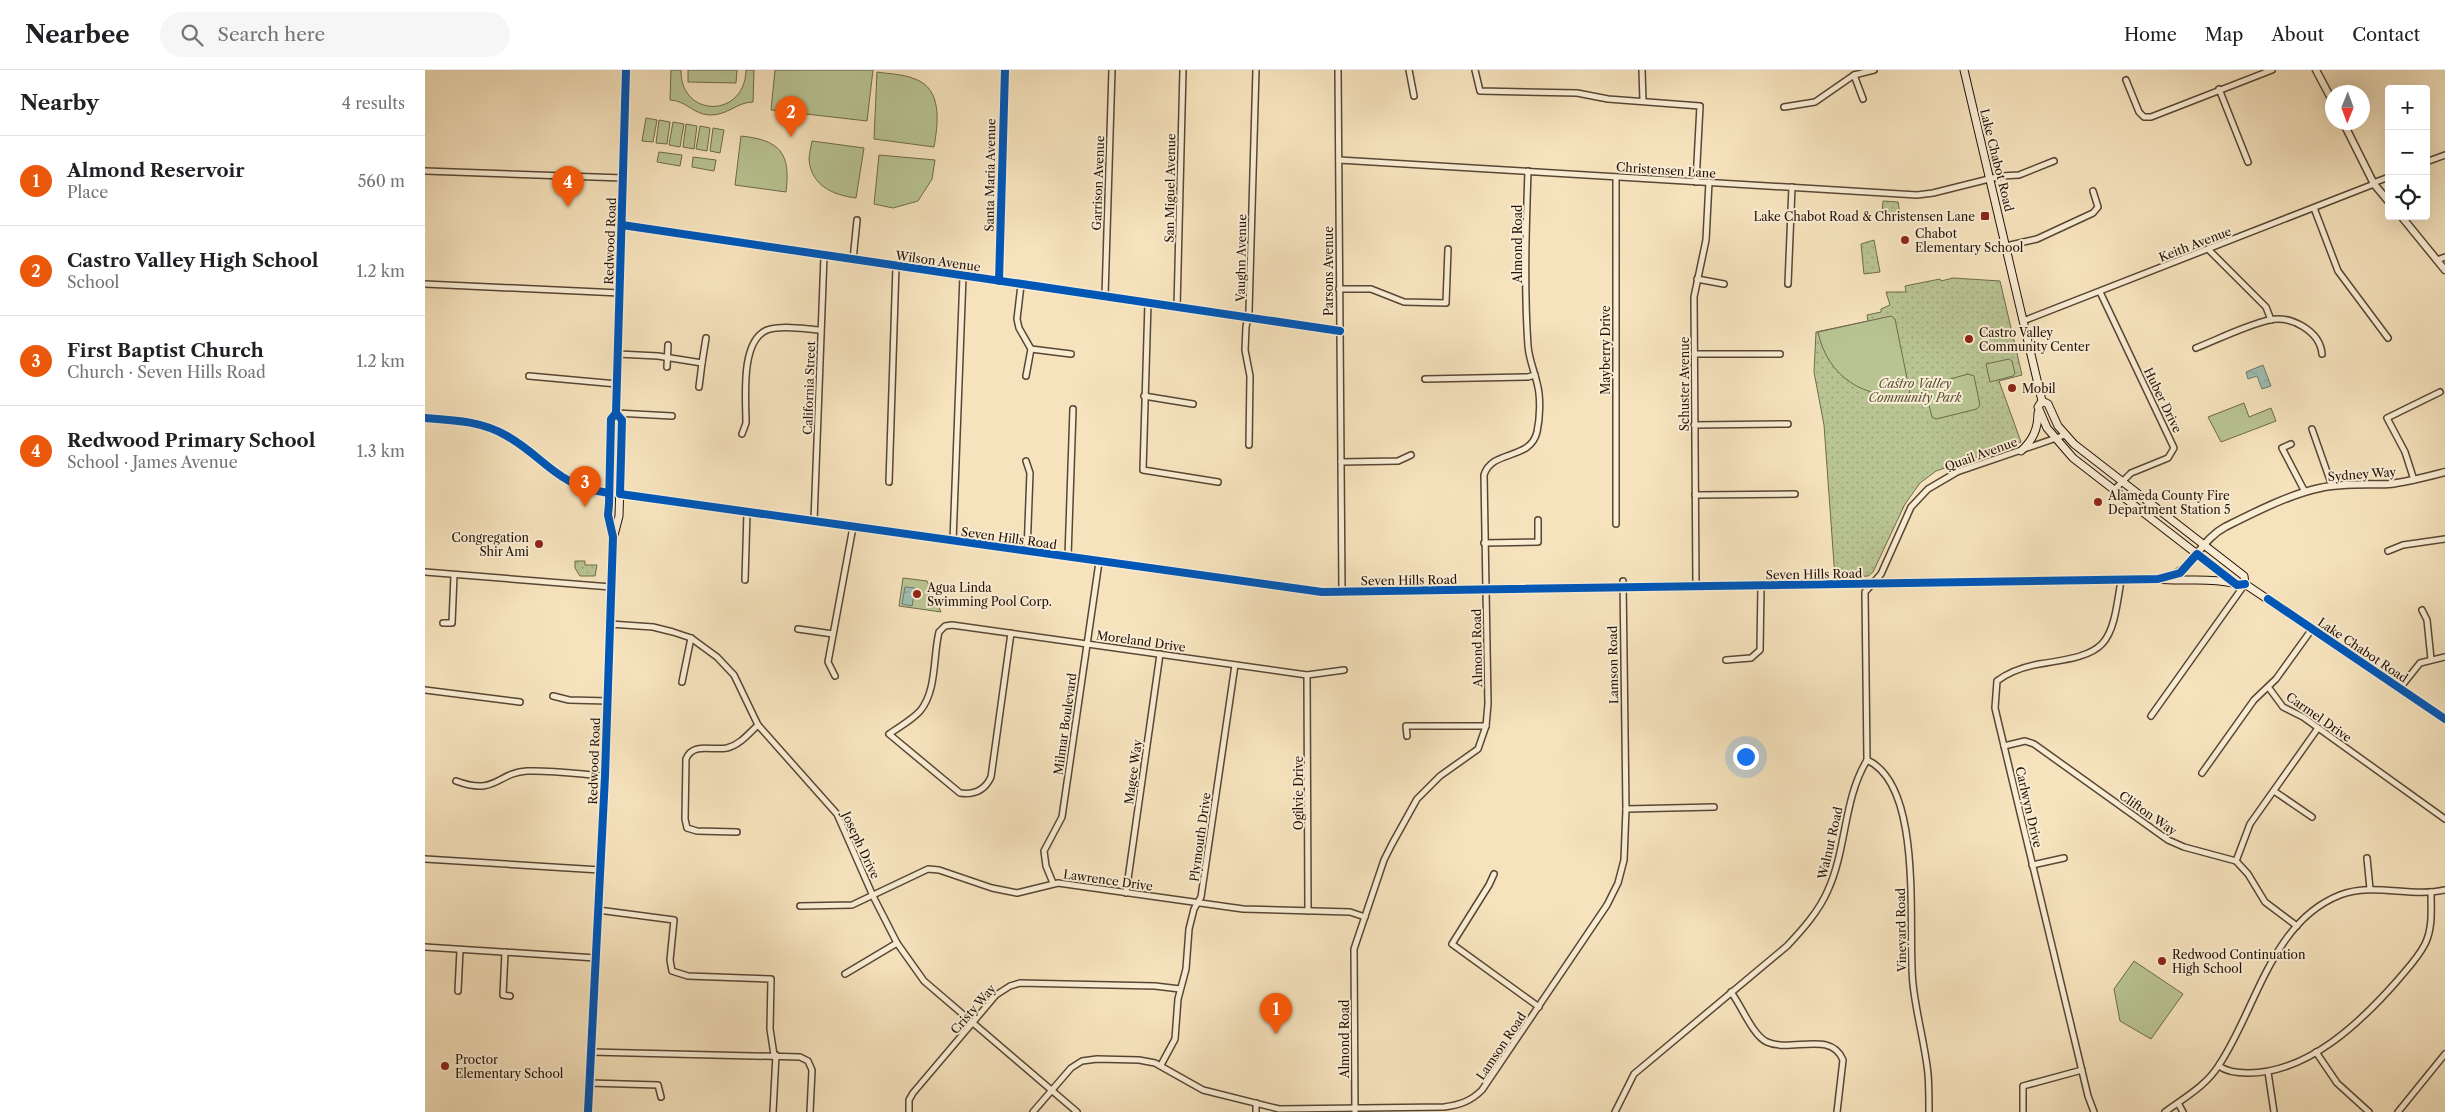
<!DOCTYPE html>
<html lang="en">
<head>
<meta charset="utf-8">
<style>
	:root { --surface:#fff; --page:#f6f6f6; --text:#202124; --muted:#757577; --line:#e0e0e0; --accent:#ea580c }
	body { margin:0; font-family:"Libre Caslon Text",serif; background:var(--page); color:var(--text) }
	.controls { position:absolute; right:15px; top:15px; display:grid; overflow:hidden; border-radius:5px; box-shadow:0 5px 20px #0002 }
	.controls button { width:45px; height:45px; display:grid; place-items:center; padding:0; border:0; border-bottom:1px solid var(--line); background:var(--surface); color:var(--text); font:25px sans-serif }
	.compass { position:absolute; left:1900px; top:15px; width:45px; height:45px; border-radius:50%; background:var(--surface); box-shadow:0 5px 20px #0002; rotate:181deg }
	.you { position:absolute; left:1320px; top:686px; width:18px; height:18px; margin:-12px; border:4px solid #fff; border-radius:50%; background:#1a73e8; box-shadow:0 0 0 8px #1a73e833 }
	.badge { display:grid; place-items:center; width:32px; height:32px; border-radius:50%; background:var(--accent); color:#fff; font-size:16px; font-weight:700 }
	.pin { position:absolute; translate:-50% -41px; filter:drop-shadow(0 1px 2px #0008) }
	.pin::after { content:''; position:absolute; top:26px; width:18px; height:15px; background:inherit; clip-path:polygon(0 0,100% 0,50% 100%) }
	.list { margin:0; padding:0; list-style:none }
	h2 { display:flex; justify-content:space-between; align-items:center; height:65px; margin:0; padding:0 20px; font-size:21px }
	h2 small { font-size:16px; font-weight:400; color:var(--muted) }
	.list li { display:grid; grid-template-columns:32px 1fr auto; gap:15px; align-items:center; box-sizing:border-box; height:90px; padding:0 20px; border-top:1px solid var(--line) }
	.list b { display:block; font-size:19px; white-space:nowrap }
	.list p { margin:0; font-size:16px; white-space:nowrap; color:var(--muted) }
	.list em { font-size:16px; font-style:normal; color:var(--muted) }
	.icon { flex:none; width:28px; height:28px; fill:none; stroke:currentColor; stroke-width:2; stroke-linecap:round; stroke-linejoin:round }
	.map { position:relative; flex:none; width:2020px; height:1042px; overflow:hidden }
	header { display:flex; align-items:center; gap:30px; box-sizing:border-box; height:70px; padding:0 25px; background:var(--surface); border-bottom:1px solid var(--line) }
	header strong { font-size:24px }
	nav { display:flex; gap:28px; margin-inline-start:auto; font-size:18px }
	.search { width:350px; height:45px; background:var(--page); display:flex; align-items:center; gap:12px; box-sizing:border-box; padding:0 18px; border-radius:28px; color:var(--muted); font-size:19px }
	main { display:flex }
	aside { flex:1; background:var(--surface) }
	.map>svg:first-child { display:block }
	.park { fill:url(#park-dots); stroke:#6e6a4d }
	.pitch { fill:#b9c493; stroke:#6e6a4d }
	.water { fill:url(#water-ripples); stroke:#6d796e }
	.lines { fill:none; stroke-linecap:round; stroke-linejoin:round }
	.minor-casing { stroke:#584634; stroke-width:8 }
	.tertiary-casing { stroke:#584634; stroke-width:9 }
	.secondary-casing { stroke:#241107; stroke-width:9 }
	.minor { stroke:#f9edd4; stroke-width:5 }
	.tertiary { stroke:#f9edd4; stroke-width:6 }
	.secondary { stroke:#f9edd4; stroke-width:7 }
	.cycleway-casing { stroke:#f9edd4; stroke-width:11 }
	.cycleway { stroke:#0057b8; stroke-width:8 }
	.poi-dot { fill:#8f2418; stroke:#f9edd4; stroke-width:2 }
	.labels { text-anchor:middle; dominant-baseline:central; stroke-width:4; stroke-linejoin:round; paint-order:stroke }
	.street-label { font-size:12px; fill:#241107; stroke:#f9edd4 }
	.poi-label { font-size:12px; fill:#241107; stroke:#f9edd4; text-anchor:start }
	.park-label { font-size:12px; font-style:italic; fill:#585038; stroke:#f9edd4 }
</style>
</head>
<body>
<header>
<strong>Nearbee</strong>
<div class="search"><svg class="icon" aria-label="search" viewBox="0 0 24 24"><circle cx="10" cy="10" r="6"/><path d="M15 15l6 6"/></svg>Search here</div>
<nav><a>Home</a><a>Map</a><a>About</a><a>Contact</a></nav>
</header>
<main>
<aside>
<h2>Nearby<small>4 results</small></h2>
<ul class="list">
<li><span class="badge">1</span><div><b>Almond Reservoir</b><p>Place</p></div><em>560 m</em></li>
<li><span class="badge">2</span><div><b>Castro Valley High School</b><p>School</p></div><em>1.2 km</em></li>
<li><span class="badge">3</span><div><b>First Baptist Church</b><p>Church · Seven Hills Road</p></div><em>1.2 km</em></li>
<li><span class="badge">4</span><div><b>Redwood Primary School</b><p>School · James Avenue</p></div><em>1.3 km</em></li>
</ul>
</aside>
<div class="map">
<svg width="2020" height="1042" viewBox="0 0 2020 1042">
	<defs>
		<pattern id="park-dots" width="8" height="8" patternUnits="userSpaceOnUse" patternTransform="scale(1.25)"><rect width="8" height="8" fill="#b9c493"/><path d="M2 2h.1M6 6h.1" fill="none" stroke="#9fa77d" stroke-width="1.8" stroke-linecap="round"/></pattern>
		<pattern id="water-ripples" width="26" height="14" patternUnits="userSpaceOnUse" patternTransform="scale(1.25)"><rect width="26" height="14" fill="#9dbeb3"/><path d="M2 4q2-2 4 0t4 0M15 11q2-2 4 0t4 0" fill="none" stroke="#87a298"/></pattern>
	</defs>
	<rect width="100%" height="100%" fill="#f6e3bd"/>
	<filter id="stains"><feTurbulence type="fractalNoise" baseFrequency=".004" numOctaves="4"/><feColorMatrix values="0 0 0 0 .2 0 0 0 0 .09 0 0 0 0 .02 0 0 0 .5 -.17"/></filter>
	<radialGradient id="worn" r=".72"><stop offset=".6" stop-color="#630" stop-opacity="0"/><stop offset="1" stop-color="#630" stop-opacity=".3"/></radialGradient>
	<g class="park">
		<path d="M1458 131 1473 132 1475 143 1457 145Z"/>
		<path d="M1449 170 1455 202 1439 204 1436 174Z"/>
		<path d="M1528 208 1575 211 1597 305 1574 311 1596 372 1511 401 1495 413 1480 434 1448 502 1443 506 1410 508 1399 355 1389 302 1391 262 1443 251 1442 245 1456 242V239L1465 235 1461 222H1481L1480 216 1515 209 1516 211Z"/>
		<path d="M150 491H160V495H172L170 506H155L150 498Z"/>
	</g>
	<g class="pitch">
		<path d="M246 0H256C255 48 320 49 321 0H329L328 32C312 32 302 46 284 45 268 44 260 30 245 30Z"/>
		<path d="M263 0H312L311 13 263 12Z"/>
		<path d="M350 0H448L442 51 346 40Z"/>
		<path d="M452 2C464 4 478 4 490 9 518 19 513 54 509 77L449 69Z"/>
		<path d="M221 48 232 50 228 72 217 71Z"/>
		<path d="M234 50 245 52 242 74 231 73Z"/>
		<path d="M248 52 259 54 255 77 244 75Z"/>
		<path d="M261 54 272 56 269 79 258 77Z"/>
		<path d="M275 56 285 58 282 81 271 79Z"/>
		<path d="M288 58 299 60 295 83 285 81Z"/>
		<path d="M316 66C355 70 366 83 361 122L310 115Z"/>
		<path d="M387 71 439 78 431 128C409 125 387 117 384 90 384 85 386 77 387 71Z"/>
		<path d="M234 82 257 85 255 96 232 92Z"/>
		<path d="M454 85 510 90 507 109 493 131 468 138 449 134Z"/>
		<path d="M268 87 291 90 289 101 267 97Z"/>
		<path d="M1466 246 1470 249 1485 323C1440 332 1402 306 1393 262Z"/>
		<path d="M1584 289 1587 291 1590 303 1588 306 1565 312 1561 294Z"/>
		<path d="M1543 304 1549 306 1555 335 1552 339 1511 349 1507 347 1500 319 1501 316Z"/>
		<path d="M1819 333 1824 347 1846 338 1851 351 1796 372 1783 347Z"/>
		<path d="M478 508 502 511 516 542 474 536Z"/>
		<path d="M1709 891 1758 924 1726 969 1695 951 1689 919Z"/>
	</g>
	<g class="water">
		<path d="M1838 295 1846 316 1837 319 1832 306 1823 309 1821 302Z"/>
		<path d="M480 517 490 518 487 536 477 534Z"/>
	</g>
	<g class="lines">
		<defs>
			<g id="minor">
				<path d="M913 0 917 522"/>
				<path d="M984 0 989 26"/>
				<path d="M1050 0 1055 21 1152 23 1183 29 1275 36 1271 112"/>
				<path d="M1217 0 1218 31"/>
				<path d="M1429 5 1438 29"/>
				<path d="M1701 10 1714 42 1719 47H1726L1847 0"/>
				<path d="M1794 19 1823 92"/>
				<path d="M1359 37 1390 32 1429 5 1449 0"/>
				<path d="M914 90 1492 125 1508 123 1576 106 1594 105 1629 91"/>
				<path d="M2001 92 2020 85"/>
				<path d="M0 101 198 108"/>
				<path d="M1948 113 1964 107"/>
				<path d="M1889 138 1913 201 1963 268"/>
				<path d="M197 155 915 261"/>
				<path d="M1581 176 1612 169 1668 143 1673 137 1668 121"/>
				<path d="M1783 179 1841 237 1846 250"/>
				<path d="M428 190 432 150"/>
				<path d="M2012 190 2020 187"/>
				<path d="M1272 209 1299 214"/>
				<path d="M574 211 580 0"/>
				<path d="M0 214 195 223"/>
				<path d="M1363 214 1367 117"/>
				<path d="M596 215 592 249 594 258 606 279 601 306"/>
				<path d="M914 219H946L979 232 1021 233 1023 179"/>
				<path d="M1675 222 1749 378 1743 388 1706 403 1689 420"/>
				<path d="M680 226 687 0"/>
				<path d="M723 233 718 400 793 412"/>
				<path d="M752 237 758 0"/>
				<path d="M1598 251 1949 114"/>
				<path d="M1771 278C1794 269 1819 256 1844 250 1866 245 1895 261 1897 284"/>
				<path d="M606 279 646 284"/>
				<path d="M193 284 233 286 277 293 281 268"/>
				<path d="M1269 284H1355"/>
				<path d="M242 297 243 275"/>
				<path d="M104 306 192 314"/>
				<path d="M1000 309 1103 307 1110 305"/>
				<path d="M274 317 277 293"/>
				<path d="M719 326 768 334"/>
				<path d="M191 343 247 346"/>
				<path d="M1269 355 1363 354"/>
				<path d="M1887 359 1907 416"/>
				<path d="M317 364 321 353C321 329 315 271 342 260 357 255 379 259 395 260"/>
				<path d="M1866 374 1857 378 1880 422"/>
				<path d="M824 375 825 306 820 280 821 257 824 241 831 0"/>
				<path d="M601 391 605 403 602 482"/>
				<path d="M916 392 973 391 986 385"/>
				<path d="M1989 410 1980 382 1962 348 2015 322"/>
				<path d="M464 412 471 196"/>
				<path d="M1270 425 1370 424"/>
				<path d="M389 451 399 186"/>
				<path d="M1191 454V107"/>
				<path d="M528 471 538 206"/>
				<path d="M1059 473 1113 472V450"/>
				<path d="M1963 481 1978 475 2020 469"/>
				<path d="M643 487 648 339"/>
				<path d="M0 502 186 517"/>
				<path d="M320 510 322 442"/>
				<path d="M1271 517 1269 227 1281 170 1284 112"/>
				<path d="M1997 540 2002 550 2006 589"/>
				<path d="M18 553H27L29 505"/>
				<path d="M185 554 228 557 248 562 266 568 292 587 309 605 333 655 412 744 448 826 472 873 499 911 652 1042"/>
				<path d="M373 559 408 564"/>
				<path d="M586 563 566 707C560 720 549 725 535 723L464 664C474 657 487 650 495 641 512 621 508 586 514 562L520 556 527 555 882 605 919 600"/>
				<path d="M1301 590 1326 588 1335 580 1336 516"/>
				<path d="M882 605 883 841"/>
				<path d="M410 606 403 592 428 457"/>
				<path d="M257 612 266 568"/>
				<path d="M1844 618 1858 637 1878 647 2020 749"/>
				<path d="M1975 618 1995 593 2020 587"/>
				<path d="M0 620 95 632"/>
				<path d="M128 626 144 630 183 631"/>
				<path d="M1726 646 1820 514"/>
				<path d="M982 666 981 656H1061"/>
				<path d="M1579 676 1600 671 1609 674 1743 770 1759 777 1811 791 1823 804 1840 832 1872 856"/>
				<path d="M1442 690C1500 716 1482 861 1488 914 1491 944 1500 974 1503 1004 1504 1016 1504 1029 1504 1042"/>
				<path d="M1777 703 1829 630 1851 609 1887 559"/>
				<path d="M31 711C72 726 71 703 102 701 127 700 154 704 180 706"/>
				<path d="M1849 721 1887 747"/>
				<path d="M1201 739 1289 737"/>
				<path d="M312 762 272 761 262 758 260 749 261 689C268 672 287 681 302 678 315 675 324 663 333 655"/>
				<path d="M1942 788 1945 819"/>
				<path d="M0 789 175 800"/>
				<path d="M1811 791 1825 754 1893 658"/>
				<path d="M1607 795 1639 788"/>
				<path d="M1069 804 1064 815 1027 874 1114 937"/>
				<path d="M628 813 621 796 619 781 637 747 674 492"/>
				<path d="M701 823 735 584"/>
				<path d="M375 836 427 835 503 799 514 800 567 818 592 823 633 813 818 839 925 842 940 847"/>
				<path d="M173 840 249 850 245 890 247 901 263 906 346 909 345 959 349 985"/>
				<path d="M0 877 171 888"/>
				<path d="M80 882 78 925 85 926"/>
				<path d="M420 904 472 873"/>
				<path d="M33 921 35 880"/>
				<path d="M1306 922C1316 935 1328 966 1342 972 1366 983 1406 960 1418 990L1412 1042"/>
				<path d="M166 982 375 987 383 991 387 1000 385 1042"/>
				<path d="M1891 982 1912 1013 1944 1042"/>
				<path d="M736 995 750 969 753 929 761 899 764 859 769 839 776 827 810 595"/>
				<path d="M1794 996C1802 1002 1813 1003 1823 1003 1883 1003 1935 953 1972 911 1982 899 1993 888 2000 874 2008 858 2006 839 2006 822"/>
				<path d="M1843 1002 1849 1042"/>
				<path d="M164 1013 233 1015 236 1027"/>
				<path d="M831 1033V1042"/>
				<path d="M1753 1033 1758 1042"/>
				<path d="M348 1042 351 985"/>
				<path d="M484 1042V1030L488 1023 571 925 585 916 595 913 730 916 755 919"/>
				<path d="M608 1042 646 998 657 991 672 989 714 990 730 993 778 1020 854 1039 1019 1037C1035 1035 1046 1031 1057 1020L1182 835 1193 813 1199 790 1201 739 1198 511"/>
				<path d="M930 1042 929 879 959 790 967 774 992 729 1015 706 1053 679 1061 656 1063 634 1059 405C1067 379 1105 391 1112 362 1115 348 1116 327 1112 313 1109 300 1104 289 1103 276 1099 218 1101 159 1103 101"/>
				<path d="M1190 1042 1209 1004 1362 876C1378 859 1394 841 1403 820 1422 778 1418 730 1442 690L1440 522 1456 504 1486 437 1503 419 1532 402 1640 365"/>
				<path d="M1598 1042V1016L1657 1000"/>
				<path d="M1669 1042 1663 1026 1574 655 1570 638 1572 611C1585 601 1598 597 1614 594 1683 584 1686 578 1696 510"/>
				<path d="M1740 1042C1759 1028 1781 1016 1794 995 1831 940 1846 852 1915 825 1949 812 1985 828 2020 820"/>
				<path d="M1973 1042 2020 984"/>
			</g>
			<g id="tertiary">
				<path d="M1891 0 1908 32"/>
				<path d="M1918 52 1949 114 1964 132"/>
				<path d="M1976 146 2020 200"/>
				<path d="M0 348C28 350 57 351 82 366 112 384 130 408 165 420L897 522 1733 509C1768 505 1772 472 1800 457 1828 443 1865 424 1895 418 1918 413 1941 415 1964 414 1983 412 2001 407 2020 402"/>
			</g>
			<g id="secondary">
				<path d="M1539 0 1617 331 1623 334 1633 356 1649 374 1819 506 1820 514"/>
				<path d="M1617 331 1613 337 1622 358 1648 388 1812 515 1820 514 2020 649"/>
				<path d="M1596 381C1608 370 1613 359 1613 343"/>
				<path d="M189 465 194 446 197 350 191 343"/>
				<path d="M1733 509C1757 512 1784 507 1807 513"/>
				<path d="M163 1042 180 706 188 467 183 445 184 434 186 349 191 343 201 0"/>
			</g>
		</defs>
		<use href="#minor" class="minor-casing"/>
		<use href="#tertiary" class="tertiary-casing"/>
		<use href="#secondary" class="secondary-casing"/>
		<use href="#minor" class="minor"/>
		<use href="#tertiary" class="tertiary"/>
		<use href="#secondary" class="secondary"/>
		<defs>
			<g id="cycleway">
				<path d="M197 155 915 261"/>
				<path d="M574 211 580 0"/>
				<path d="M191 343 197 350 195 424 897 522 1733 509 1755 503 1772 484 1812 515 1820 514"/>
				<path d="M0 348C28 350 57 351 82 366 122 389 131 416 184 423"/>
				<path d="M1843 529 2020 649"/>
				<path d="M163 1042 180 706 188 467 183 445 184 434 186 349 191 343 201 0"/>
			</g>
		</defs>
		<use href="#cycleway" class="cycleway-casing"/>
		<use href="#cycleway" class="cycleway"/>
	</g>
	<g class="poi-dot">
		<rect x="1555" y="141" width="10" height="10" rx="2.5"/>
		<circle cx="1480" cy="170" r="5"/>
		<circle cx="1544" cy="269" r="5"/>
		<circle cx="1587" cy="318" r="5"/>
		<circle cx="1673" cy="432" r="5"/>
		<circle cx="114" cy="474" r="5"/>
		<circle cx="492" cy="524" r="5"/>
		<circle cx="1737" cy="891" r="5"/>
		<circle cx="20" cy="996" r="5"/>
	</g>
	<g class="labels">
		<g class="street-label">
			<text transform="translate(1572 90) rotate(76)">Lake Chabot Road</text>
			<text transform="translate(1241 100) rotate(4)">Christensen Lane</text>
			<text transform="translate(565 105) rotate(-89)">Santa Maria Avenue</text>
			<text transform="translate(673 113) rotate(-88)">Garrison Avenue</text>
			<text transform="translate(745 118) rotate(-89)">San Miguel Avenue</text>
			<text transform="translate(185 171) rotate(-88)">Redwood Road</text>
			<text transform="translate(1092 174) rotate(-90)">Almond Road</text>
			<text transform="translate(1770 174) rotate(-21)">Keith Avenue</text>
			<text transform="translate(816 188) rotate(-89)">Vaughn Avenue</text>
			<text transform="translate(513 191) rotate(8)">Wilson Avenue</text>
			<text transform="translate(903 201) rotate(-90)">Parsons Avenue</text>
			<text transform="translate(1180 280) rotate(-90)">Mayberry Drive</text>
			<text transform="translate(1259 314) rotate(-90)">Schuster Avenue</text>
			<text transform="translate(384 318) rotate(-88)">California Street</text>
			<text transform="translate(1738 330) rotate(64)">Huber Drive</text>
			<text transform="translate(1556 384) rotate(-20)">Quail Avenue</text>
			<text transform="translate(1937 404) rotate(-4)">Sydney Way</text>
			<text transform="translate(584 468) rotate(8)">Seven Hills Road</text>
			<text transform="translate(1389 504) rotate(-1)">Seven Hills Road</text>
			<text transform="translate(984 510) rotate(-1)">Seven Hills Road</text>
			<text transform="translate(716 571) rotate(8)">Moreland Drive</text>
			<text transform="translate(1052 578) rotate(-91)">Almond Road</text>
			<text transform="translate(1938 580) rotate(34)">Lake Chabot Road</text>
			<text transform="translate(1188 595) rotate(-91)">Lamson Road</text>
			<text transform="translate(1894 647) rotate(35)">Carmel Drive</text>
			<text transform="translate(640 654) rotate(-82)">Milmar Boulevard</text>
			<text transform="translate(169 691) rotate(-88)">Redwood Road</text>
			<text transform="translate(708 702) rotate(-82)">Magee Way</text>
			<text transform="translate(873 723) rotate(-90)">Ogilvie Drive</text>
			<text transform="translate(1604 737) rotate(77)">Carlwyn Drive</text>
			<text transform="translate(1723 743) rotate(35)">Clifton Way</text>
			<text transform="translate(775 767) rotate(-82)">Plymouth Drive</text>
			<text transform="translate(1405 773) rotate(-77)">Walnut Road</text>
			<text transform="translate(436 775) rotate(65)">Joseph Drive</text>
			<text transform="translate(683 810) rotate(8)">Lawrence Drive</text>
			<text transform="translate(1476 860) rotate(-91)">Vineyard Road</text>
			<text transform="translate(548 939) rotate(-49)">Cristy Way</text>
			<text transform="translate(919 969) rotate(-90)">Almond Road</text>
			<text transform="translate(1076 976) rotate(-56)">Lamson Road</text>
		</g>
		<g class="poi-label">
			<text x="1550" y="146" text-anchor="end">Lake Chabot Road &amp; Christensen Lane</text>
			<text x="1490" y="163">Chabot<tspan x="1490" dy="14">Elementary School</tspan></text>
			<text x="1554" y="262">Castro Valley<tspan x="1554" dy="14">Community Center</tspan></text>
			<text x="1597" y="318">Mobil</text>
			<text x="1683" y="425">Alameda County Fire<tspan x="1683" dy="14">Department Station 5</tspan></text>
			<text x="104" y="467" text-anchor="end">Congregation<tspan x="104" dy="14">Shir Ami</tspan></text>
			<text x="502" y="517">Agua Linda<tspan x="502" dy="14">Swimming Pool Corp.</tspan></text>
			<text x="1747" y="884">Redwood Continuation<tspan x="1747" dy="14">High School</tspan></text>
			<text x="30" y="989">Proctor<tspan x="30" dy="14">Elementary School</tspan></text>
		</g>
		<g class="park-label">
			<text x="1490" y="313">Castro Valley<tspan x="1490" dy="14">Community Park</tspan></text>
		</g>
	</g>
	<rect width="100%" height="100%" filter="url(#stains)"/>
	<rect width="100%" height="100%" fill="url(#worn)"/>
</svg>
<div class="controls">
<button>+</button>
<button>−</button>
<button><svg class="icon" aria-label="locate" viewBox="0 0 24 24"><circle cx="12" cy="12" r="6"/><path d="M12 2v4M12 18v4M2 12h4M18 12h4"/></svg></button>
</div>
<svg class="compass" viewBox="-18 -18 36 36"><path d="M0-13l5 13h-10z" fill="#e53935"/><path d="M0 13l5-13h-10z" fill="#757577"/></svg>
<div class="you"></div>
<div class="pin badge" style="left:851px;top:964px">1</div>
<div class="pin badge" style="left:366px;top:67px">2</div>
<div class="pin badge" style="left:160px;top:437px">3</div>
<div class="pin badge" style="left:143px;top:137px">4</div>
</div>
</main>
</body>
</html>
